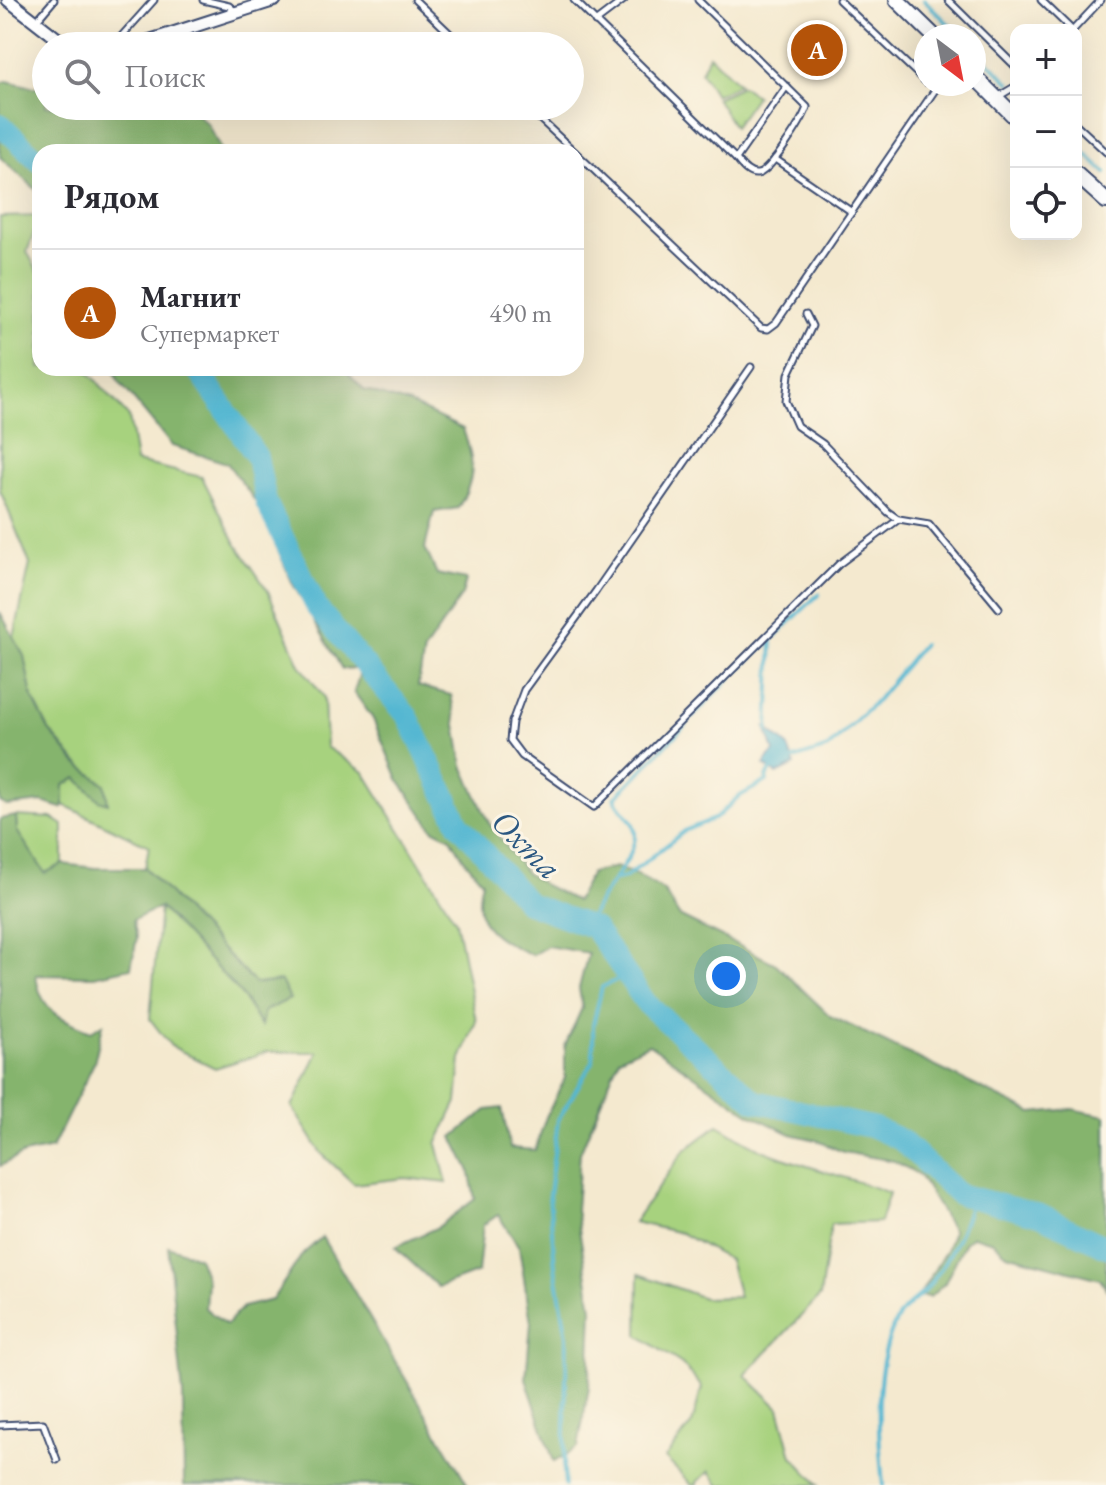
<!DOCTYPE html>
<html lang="ru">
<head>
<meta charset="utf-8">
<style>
	:root { --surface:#fff; --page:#f7f7f7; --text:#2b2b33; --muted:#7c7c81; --line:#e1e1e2; --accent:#b45309 }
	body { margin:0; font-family:"EB Garamond",serif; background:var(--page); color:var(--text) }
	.controls { position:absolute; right:24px; top:24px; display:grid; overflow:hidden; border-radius:16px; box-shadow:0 8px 32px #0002 }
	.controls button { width:72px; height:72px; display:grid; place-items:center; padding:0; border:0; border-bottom:2px solid var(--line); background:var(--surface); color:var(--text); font:40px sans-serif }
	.compass { position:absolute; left:914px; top:24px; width:72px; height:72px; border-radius:50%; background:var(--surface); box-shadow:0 8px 32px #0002; rotate:148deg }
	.you { position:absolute; left:726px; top:976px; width:28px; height:28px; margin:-20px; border:6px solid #fff; border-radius:50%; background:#1a73e8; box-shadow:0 0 0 12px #1a73e833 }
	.badge { display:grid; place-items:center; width:52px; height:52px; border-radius:50%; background:var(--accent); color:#fff; font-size:26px; font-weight:700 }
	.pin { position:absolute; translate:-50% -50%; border:4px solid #fff; box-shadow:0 2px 8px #0006 }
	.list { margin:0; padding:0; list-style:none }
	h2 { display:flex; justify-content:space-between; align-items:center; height:104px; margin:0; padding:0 32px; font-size:34px }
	h2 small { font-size:26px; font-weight:400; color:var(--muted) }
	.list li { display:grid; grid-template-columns:52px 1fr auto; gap:24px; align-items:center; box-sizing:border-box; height:128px; padding:0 32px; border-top:2px solid var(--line) }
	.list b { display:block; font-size:30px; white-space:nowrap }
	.list p { margin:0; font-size:26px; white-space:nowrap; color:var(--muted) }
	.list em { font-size:26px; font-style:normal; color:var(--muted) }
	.icon { flex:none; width:44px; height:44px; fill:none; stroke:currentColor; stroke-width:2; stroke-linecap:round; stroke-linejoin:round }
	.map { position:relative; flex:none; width:1106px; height:1485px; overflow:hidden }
	.search { position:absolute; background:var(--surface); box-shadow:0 8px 32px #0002; left:32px; top:32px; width:552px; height:88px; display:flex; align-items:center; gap:20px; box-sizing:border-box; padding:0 28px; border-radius:44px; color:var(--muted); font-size:30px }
	.panel { position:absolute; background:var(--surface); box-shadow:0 8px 32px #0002; left:32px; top:144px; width:552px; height:232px; border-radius:24px }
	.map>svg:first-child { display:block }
	.green { fill:#a7d27e; stroke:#61806e; stroke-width:2 }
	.forest { fill:#85b46d; stroke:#507266; stroke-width:2 }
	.water { fill:#54b7d2; stroke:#387398; stroke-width:2 }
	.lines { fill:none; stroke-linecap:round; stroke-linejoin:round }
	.stream { stroke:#54b7d2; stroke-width:4 }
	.river { stroke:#54b7d2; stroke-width:22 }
	.service-casing { stroke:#3c4b6f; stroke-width:9 }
	.minor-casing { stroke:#3c4b6f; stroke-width:15 }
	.tertiary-casing { stroke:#3c4b6f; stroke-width:18 }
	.service { stroke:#fff; stroke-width:5 }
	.minor { stroke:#fff; stroke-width:11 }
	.tertiary { stroke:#fff; stroke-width:14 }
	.labels { text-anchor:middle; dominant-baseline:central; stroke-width:6; stroke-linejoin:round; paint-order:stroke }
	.water-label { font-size:34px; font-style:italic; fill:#2c5881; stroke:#fcf5e5 }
</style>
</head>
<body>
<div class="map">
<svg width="1106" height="1485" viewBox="0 0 1106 1485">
	<rect width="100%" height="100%" fill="#fcf5e5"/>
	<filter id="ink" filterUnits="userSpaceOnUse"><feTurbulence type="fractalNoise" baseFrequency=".0125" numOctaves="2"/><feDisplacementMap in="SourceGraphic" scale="16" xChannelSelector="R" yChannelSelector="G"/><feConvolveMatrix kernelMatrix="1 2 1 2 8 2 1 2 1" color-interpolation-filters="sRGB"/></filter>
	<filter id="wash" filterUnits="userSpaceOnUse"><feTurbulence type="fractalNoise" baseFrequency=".006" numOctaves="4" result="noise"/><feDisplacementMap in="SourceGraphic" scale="32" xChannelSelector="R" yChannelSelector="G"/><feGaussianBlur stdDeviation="1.8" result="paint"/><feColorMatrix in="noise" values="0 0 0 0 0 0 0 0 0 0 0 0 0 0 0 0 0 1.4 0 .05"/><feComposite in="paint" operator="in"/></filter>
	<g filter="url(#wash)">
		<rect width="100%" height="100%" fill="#f4e9cf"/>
		<g class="green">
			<path d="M709 55 739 84 715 95 701 72Z"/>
			<path d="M742 86 756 96 734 127 716 98Z"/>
			<path d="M40 216 27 252 40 275V368H85L129 417 136 462 202 477 235 542 268 591 300 665 324 697 326 747 364 772 456 921 476 1021 461 1059 457 1102 437 1144 447 1183 405 1178 354 1184 321 1153 292 1107 318 1052H267L215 1068 171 1046 150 1019 160 907 240 993 260 1025 264 1011 289 999 255 984 145 868 149 846 64 805V785L77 778 99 800 105 784 77 763 49 730 32 697 24 656 14 637 30 564 0 490V217Z"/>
			<path d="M16 816 52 818 63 825V864L45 874 17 831Z"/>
			<path d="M718 1125C732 1133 747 1143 762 1150 803 1167 847 1176 889 1193L880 1222 831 1224 820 1296 745 1375 779 1408 792 1456 819 1485H719L710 1471 697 1482V1485H692L665 1458 692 1424 702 1387 682 1364 638 1335 639 1274 704 1298 739 1297 729 1260 681 1233 634 1222 684 1151Z"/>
		</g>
		<g class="forest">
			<path d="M7 81 46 90V106H188L207 123 222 152H40V193L0 157V83Z"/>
			<path d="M113 368H343L364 390 410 404 463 429C475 463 476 477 458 508L434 512 425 548 437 574 466 580 462 595 424 651 418 686 451 695 463 766 489 823 526 873 544 885 576 901 591 873 616 867 639 876 664 891 679 916 776 964 830 1016 1032 1113 1072 1109 1106 1116V1289L1100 1279 1007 1254 993 1242 973 1236 965 1242 945 1283 930 1297 919 1296 946 1250 953 1231 919 1175 894 1161 843 1152 816 1140 791 1134 751 1115 649 1044 619 1058 580 1153 576 1210 592 1308 589 1387 578 1447 554 1462 526 1379 531 1322 519 1247 498 1215 483 1225 478 1272 438 1287 395 1247 438 1227 475 1199 469 1169 453 1137 487 1110 502 1108 510 1148 535 1150 546 1117 565 1078V1046L582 1008 579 988 588 953 547 946 532 955C495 938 470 926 482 881L463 858 451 838 433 829 398 779 373 719 354 692 361 669H342L293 584 259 506 227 463 172 446 118 380Z"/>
			<path d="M0 612 24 656 32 697 49 730 76 763 105 784 108 803 99 800 77 778 64 785V805L62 808 42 802 7 806 0 802Z"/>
			<path d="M16 816 17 831 45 873 63 864 95 868H145L255 984 281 981 290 999 264 1011 261 1026 240 993 160 907 133 920 137 937 131 968 94 976 36 975C40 1010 60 1019 91 1031L103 1024 94 1063 52 1148 23 1154 0 1166V819Z"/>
			<path d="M322 1237 468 1485H184L183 1395 168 1246 198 1257 207 1281 205 1308 226 1325 243 1307 272 1300 302 1255Z"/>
		</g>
		<path class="water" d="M766 728 787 745 795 765 777 774 764 765 774 751Z"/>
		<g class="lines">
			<g class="stream">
				<path d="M924 0 961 36"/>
				<path d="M974 48 1010 83"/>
				<path d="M1076 145 1106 173"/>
				<path d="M768 730 772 639 819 594"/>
				<path d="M791 760 828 748 876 701 923 644"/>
				<path d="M616 879 626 877 686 830 716 818 738 797 767 781 766 777 773 768"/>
				<path d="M587 926C591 918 594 910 598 903 609 884 644 848 633 824 628 815 619 808 615 798L735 673 772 639"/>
				<path d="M565 1485 564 1470 567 1337 555 1267 549 1195 558 1120 593 1061V1025L602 987 621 978 635 988"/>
				<path d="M883 1485C878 1434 872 1362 899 1316 906 1304 921 1297 929 1286 948 1260 964 1229 972 1198"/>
			</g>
			<g class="river">
				<path d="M0 124 40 162"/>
				<path d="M197 368 257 457 266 502 317 608 408 717 459 824 528 903 594 928 646 1003 755 1101 875 1128 901 1140 958 1194 1040 1215 1106 1247"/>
			</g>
		</g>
	</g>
	<g filter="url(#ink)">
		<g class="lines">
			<defs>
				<g id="service">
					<path d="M203 0 229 6 236 12"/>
					<path d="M415 0 463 46"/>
					<path d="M574 0 736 159C741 165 748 175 757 174 769 174 803 120 807 107L698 0"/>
					<path d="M839 0 926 82"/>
					<path d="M948 0 1016 67"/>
					<path d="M1041 0 1072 30"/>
					<path d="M37 20 54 0"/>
					<path d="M595 22 624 0"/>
					<path d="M1073 30 1101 0"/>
					<path d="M118 46 119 39 154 0"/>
					<path d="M996 98 1016 86"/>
					<path d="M526 106 575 152"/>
					<path d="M1076 124 1106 152"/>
					<path d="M576 153 761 328 768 329 776 323 939 84"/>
					<path d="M736 159 787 86"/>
					<path d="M775 159 852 212"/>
					<path d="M806 314 812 326 789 374 786 401 797 426 823 444 888 512 898 519"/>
					<path d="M751 367 596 591 524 690 512 722 510 740 522 756 594 807 839 564 899 519 929 524 999 608"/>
					<path d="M0 1425 43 1423 57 1460"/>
				</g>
				<g id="minor">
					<path d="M8 0 67 46"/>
					<path d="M133 46 275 0"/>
				</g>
				<g id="tertiary">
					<path d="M897 0 934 36"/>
					<path d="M974 76 1016 118"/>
					<path d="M1076 174 1106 201"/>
				</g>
			</defs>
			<use href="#service" class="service-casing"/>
			<use href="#minor" class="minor-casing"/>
			<use href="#tertiary" class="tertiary-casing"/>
			<use href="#service" class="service"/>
			<use href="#minor" class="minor"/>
			<use href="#tertiary" class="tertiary"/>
		</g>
	</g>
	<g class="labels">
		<g class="water-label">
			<text transform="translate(527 844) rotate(45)">Охта</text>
		</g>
	</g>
</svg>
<div class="controls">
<button>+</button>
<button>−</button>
<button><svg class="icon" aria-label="locate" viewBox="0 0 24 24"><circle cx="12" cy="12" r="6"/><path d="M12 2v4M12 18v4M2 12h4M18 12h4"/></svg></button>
</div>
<svg class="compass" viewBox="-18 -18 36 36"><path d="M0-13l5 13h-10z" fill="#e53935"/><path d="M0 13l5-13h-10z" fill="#7c7c81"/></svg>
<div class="you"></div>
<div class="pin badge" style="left:817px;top:50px">A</div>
<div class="search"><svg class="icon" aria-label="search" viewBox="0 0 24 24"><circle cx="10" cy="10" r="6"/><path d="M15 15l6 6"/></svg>Поиск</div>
<section class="panel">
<h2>Рядом<small></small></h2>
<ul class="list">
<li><span class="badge">A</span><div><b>Магнит</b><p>Супермаркет</p></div><em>490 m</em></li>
</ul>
</section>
</div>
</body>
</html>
